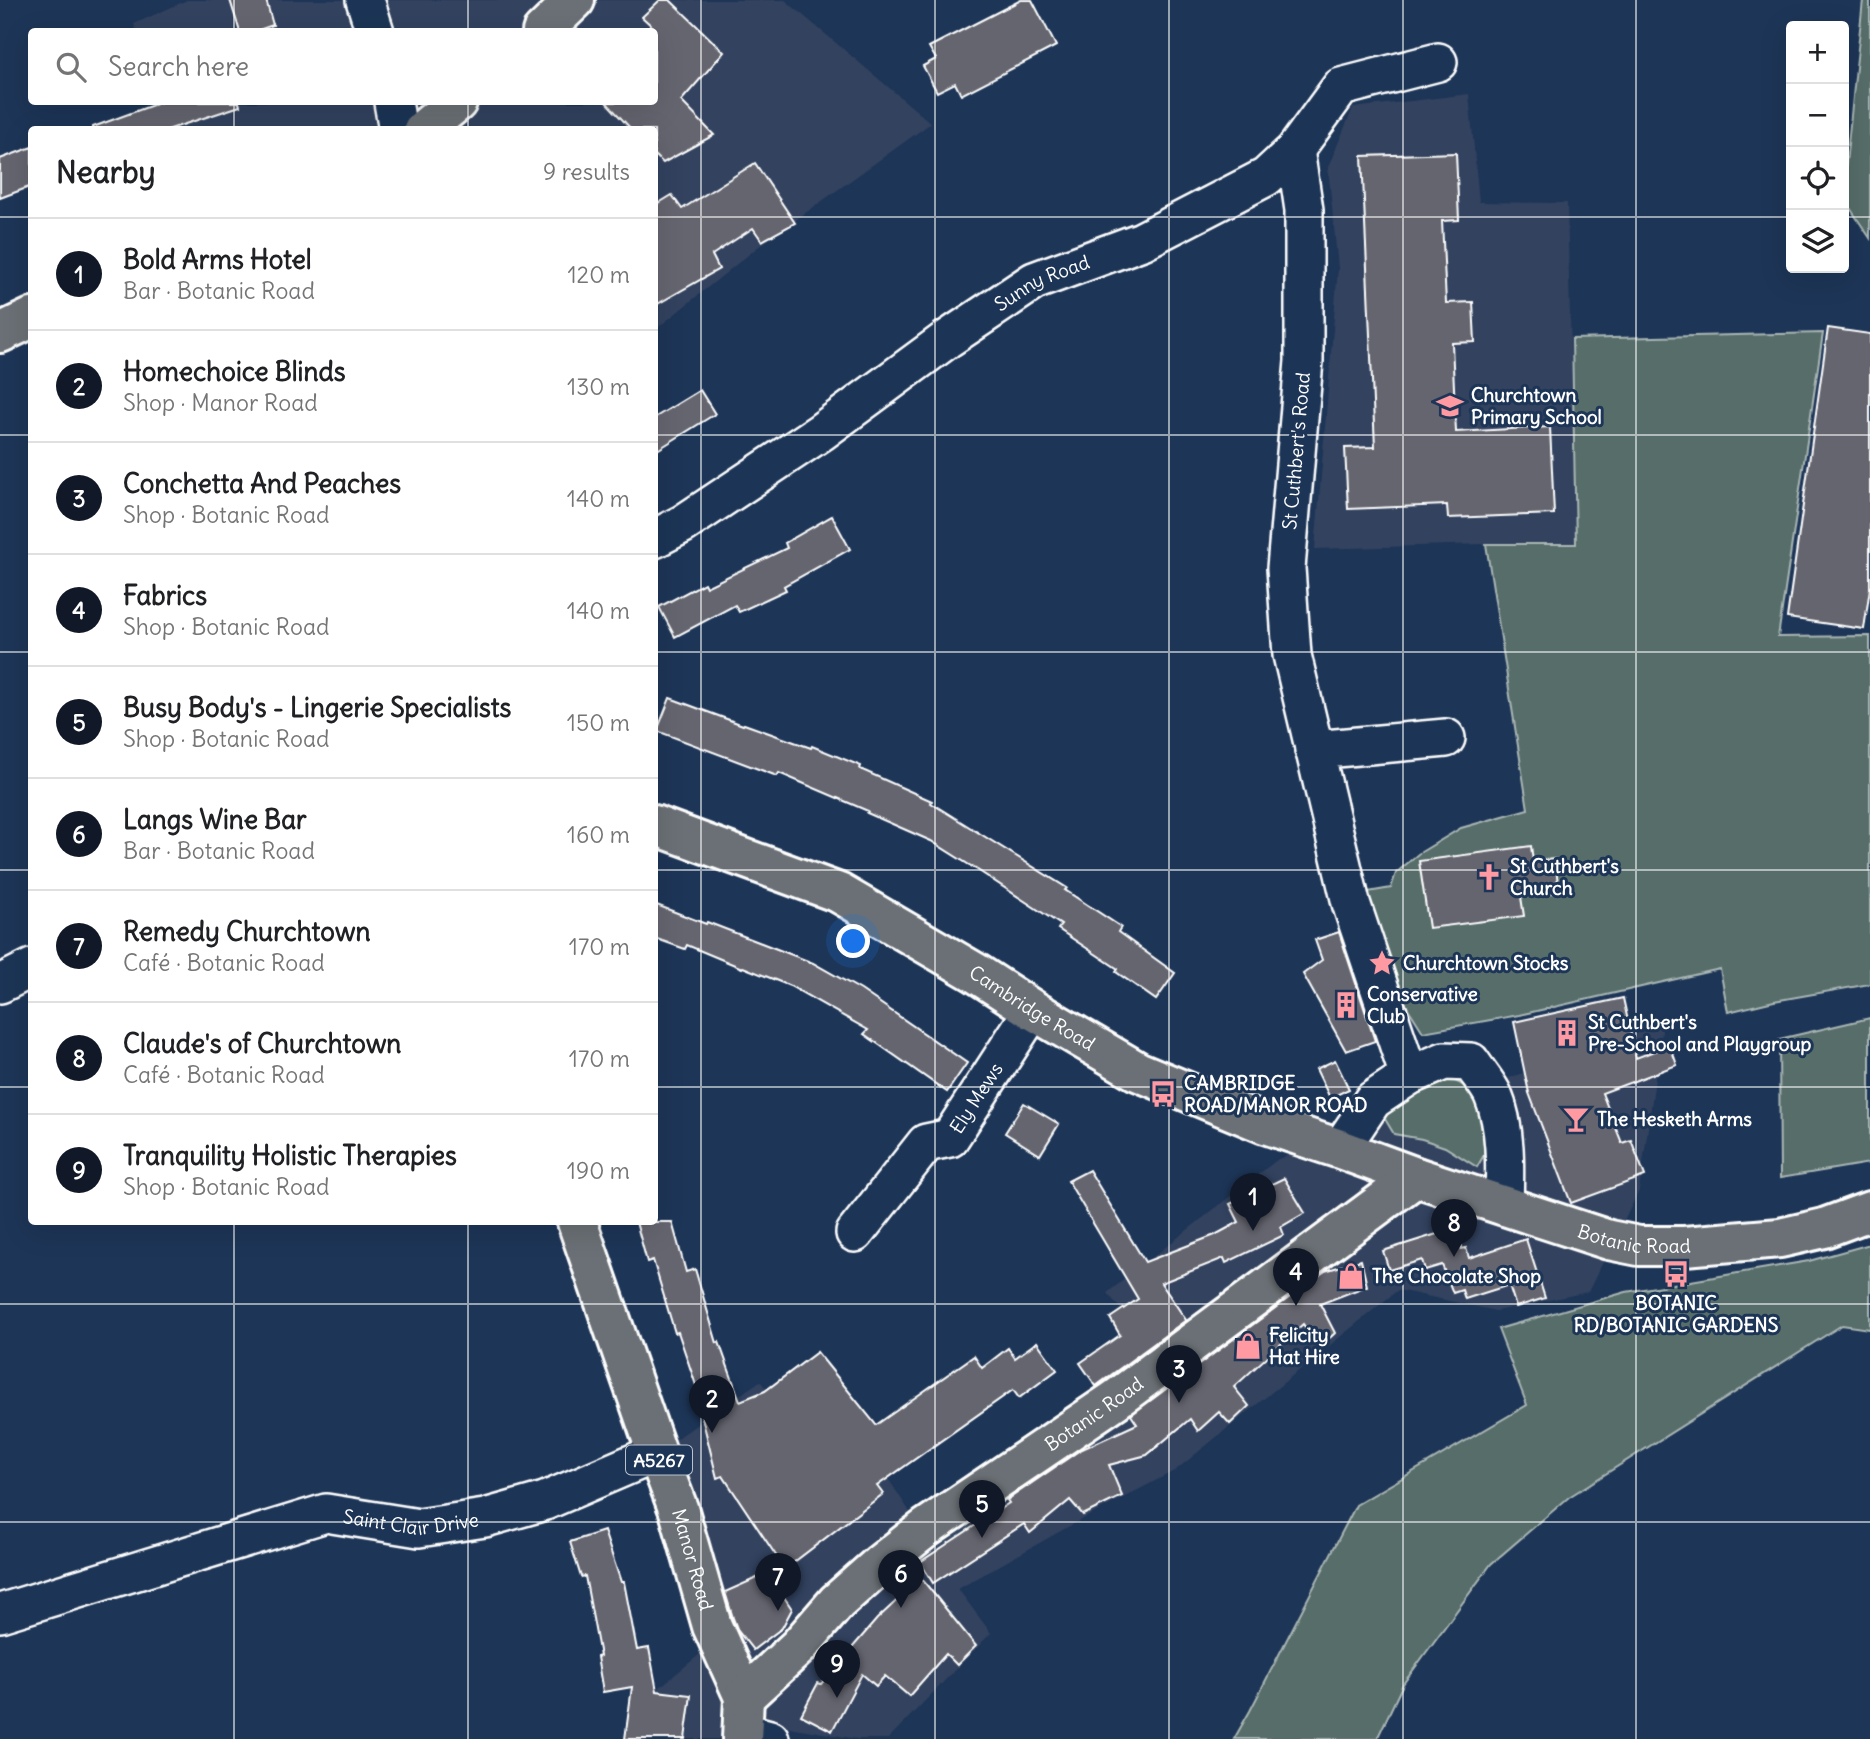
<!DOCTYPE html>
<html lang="en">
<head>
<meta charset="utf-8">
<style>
	:root { --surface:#fff; --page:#f2f2f2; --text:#202124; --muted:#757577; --line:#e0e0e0; --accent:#111827 }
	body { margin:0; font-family:Delius,sans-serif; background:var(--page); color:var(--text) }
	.controls { position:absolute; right:21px; top:21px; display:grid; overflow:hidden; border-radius:7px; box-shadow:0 7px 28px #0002 }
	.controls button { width:63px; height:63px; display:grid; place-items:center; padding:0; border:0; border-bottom:2px solid var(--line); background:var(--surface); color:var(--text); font:35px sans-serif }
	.you { position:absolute; left:854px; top:942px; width:24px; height:24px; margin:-18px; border:5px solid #fff; border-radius:50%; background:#1a73e8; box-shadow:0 0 0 10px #1a73e833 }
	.badge { display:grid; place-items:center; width:46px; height:46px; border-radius:50%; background:var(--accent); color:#fff; font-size:23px; font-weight:700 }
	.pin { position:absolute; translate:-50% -58px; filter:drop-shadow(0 2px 4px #0008) }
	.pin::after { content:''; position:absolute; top:37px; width:24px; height:21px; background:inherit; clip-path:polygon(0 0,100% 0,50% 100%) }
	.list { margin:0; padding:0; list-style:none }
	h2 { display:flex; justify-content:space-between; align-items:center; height:91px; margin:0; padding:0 28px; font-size:30px }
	h2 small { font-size:23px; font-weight:400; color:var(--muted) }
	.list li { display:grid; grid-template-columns:46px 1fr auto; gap:21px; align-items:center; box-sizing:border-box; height:112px; padding:0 28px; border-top:2px solid var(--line) }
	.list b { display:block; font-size:26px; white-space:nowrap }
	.list p { margin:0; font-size:23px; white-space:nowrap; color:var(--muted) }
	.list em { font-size:23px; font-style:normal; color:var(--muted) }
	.icon { flex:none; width:38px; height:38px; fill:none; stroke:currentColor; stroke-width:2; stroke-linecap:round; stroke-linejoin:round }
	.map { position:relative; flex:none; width:1870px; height:1739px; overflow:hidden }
	.search { position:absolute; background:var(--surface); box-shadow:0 7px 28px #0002; left:28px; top:28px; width:630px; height:77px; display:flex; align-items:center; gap:18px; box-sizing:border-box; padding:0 24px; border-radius:7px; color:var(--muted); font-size:26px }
	.panel { position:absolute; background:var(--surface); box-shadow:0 7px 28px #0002; left:28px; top:126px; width:630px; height:1099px; border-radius:7px }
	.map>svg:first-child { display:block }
	.built { fill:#33435e }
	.green { fill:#566d69; stroke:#aab6b4; stroke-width:2 }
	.building { fill:#65656f; stroke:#fff; stroke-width:2 }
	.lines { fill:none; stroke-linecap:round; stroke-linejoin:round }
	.minor-casing { stroke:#fff; stroke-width:42 }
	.major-casing { stroke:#fff; stroke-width:44 }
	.highway-casing { stroke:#fff; stroke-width:44 }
	.minor { stroke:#1d3557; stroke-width:37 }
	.major { stroke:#6b6f75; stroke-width:38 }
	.highway { stroke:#6b6f75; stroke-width:38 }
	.grid { fill:none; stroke:#fff; stroke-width:2; stroke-opacity:0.55 }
	.labels { text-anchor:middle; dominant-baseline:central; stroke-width:6; stroke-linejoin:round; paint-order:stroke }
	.shield { fill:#1d3557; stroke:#bbc2cd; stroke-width:2 }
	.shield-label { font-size:18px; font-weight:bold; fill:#fff }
	.street-label { font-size:19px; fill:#fff; stroke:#1d3557 }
	.poi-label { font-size:19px; font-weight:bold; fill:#fff; stroke:#1d3557; text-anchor:start }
</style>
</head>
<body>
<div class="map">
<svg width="1870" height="1739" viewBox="0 0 1870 1739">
	<rect width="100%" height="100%" fill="#1d3557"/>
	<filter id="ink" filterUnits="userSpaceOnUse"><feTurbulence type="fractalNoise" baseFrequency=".0143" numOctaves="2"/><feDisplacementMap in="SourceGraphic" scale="14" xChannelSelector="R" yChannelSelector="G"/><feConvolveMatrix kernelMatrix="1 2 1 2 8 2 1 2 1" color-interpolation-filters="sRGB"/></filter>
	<g filter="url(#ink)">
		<g class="built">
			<path d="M187 0H785L931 123 758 247 655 330 654 130 174 129 164 102H654V32H137L134 24Z"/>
			<path d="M1469 94 1479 202 1567 203 1576 544H1486L1315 549 1338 268 1328 167 1353 108Z"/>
			<path d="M1663 1024 1639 1191 1588 1292 1496 1311 1398 1290 1176 1470 1066 1528 958 1589 991 1633 888 1739H857L772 1724 768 1739H644L649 1696 728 1631 676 1439 760 1381 824 1457 859 1434 912 1515 1161 1356 1107 1293 1278 1159Z"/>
		</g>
		<g class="green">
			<path d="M1863 0H1870V238L1844 199V183Z"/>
			<path d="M1823 333 1778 637 1870 636V984L1774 1001 1728 1012 1720 969 1519 1015 1423 1032 1404 1002 1383 952 1362 893 1391 888 1396 873 1418 854 1461 828 1528 809 1486 544H1576L1572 339Z"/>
			<path d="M1870 1018V1163L1780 1178 1779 1039Z"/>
			<path d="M1451 1079 1467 1087 1476 1101 1484 1131V1155L1477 1167 1445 1147 1422 1139 1394 1134 1382 1114 1430 1084Z"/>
			<path d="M1870 1244V1329L1842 1325 1569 1497 1491 1564 1403 1684 1377 1739H1234L1250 1711 1356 1505 1527 1405 1498 1329 1626 1292 1809 1261Z"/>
		</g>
		<g class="building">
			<path d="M230 0H266L273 25 253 32H240Z"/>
			<path d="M660 0H670L724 52 681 101 714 135 663 163 654 154V130H632L606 102H654V28L642 17Z"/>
			<path d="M1021 0H1032L1056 46 961 95 955 83 937 92 923 66 936 59 929 47Z"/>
			<path d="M161 102H239L240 106 167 130H93V127Z"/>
			<path d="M32 147V186L0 198V159Z"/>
			<path d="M1456 153 1459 220 1442 221 1446 303 1473 302 1475 342 1452 343 1456 432 1550 427 1554 514 1448 518 1447 505 1348 509 1345 448 1375 447 1362 156Z"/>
			<path d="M755 163 795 223 762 241 753 228 712 255 719 269 654 306V206L672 195 682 209Z"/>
			<path d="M1828 328 1870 334V588L1864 629 1787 618Z"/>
			<path d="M700 390 715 414 654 452V418Z"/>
			<path d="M832 516 850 549 784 586 786 590 739 612 735 605 675 637 659 607 704 583 706 587 787 548 785 543Z"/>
			<path d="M670 698 743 725 744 724 811 748 812 746 861 766 860 769 932 801 931 803 1067 888 1065 890 1121 927 1118 932 1175 973 1156 1000 1116 972 1118 969 1058 929 1061 925 982 873 931 841 867 813 868 811 779 773 777 776 657 731Z"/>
			<path d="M1531 846 1533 861 1555 859 1559 892 1521 897 1524 916 1429 928 1419 861Z"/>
			<path d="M654 904 706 924 707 922 813 963 861 990 967 1063 947 1092 864 1034 868 1030 790 986 743 967 742 968 687 945 685 949 654 938Z"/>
			<path d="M1339 932 1375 1041 1346 1051 1303 974 1322 960 1315 940Z"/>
			<path d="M1623 998 1636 1058 1670 1045 1677 1065 1602 1093 1622 1143 1631 1140 1645 1176 1571 1203 1529 1093 1514 1022Z"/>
			<path d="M1335 1060 1349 1089 1330 1098 1316 1069Z"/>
			<path d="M1024 1103 1059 1124 1040 1155 1005 1133Z"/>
			<path d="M1089 1170 1145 1262 1215 1235 1239 1222 1230 1204 1284 1178 1305 1213 1281 1227 1284 1235 1226 1263 1224 1258 1161 1283 1186 1320 1096 1386 1080 1363 1120 1335 1110 1318 1138 1299 1068 1181Z"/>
			<path d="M636 1222H672L686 1272 695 1269 717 1343 719 1342 740 1401 765 1391 817 1352 876 1425 974 1356 982 1368 1008 1348 1015 1358 1037 1342 1057 1370 1019 1398 1013 1390 877 1486 883 1494 785 1569 723 1476 717 1478 702 1417 706 1415 678 1332 675 1333 653 1260 647 1262Z"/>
			<path d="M1456 1228 1462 1247 1461 1249 1466 1248 1469 1258 1526 1239 1545 1298 1516 1307 1509 1285 1465 1299 1462 1290 1453 1293 1442 1265 1425 1270 1422 1260 1389 1270 1383 1251Z"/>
			<path d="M1361 1260 1367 1286 1320 1304 1335 1333 1319 1348 1303 1324 1234 1387 1249 1406 1230 1424 1219 1412 1198 1431 1190 1419 1147 1455 1109 1465 1122 1496 1083 1515 1070 1500 1030 1533 1024 1524 933 1583 920 1562 1009 1503 1007 1500 1080 1450 1137 1424 1131 1415 1325 1271Z"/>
			<path d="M604 1531 621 1582H624L637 1650 649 1648 657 1691 691 1695 685 1739H625L632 1687 603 1692 597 1657 600 1656 585 1576 581 1577 570 1542Z"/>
			<path d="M768 1573 792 1609 782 1628 753 1650 738 1631 733 1618 725 1592Z"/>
			<path d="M921 1578 976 1646 957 1665 946 1654 909 1696 885 1676 876 1686 862 1674 832 1731 801 1715 818 1683 821 1684 877 1619Z"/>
		</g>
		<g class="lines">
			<defs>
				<g id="minor">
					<path d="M365 0 375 32"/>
					<path d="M393 102 398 130"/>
					<path d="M1295 150 1304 210V361L1286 568 1292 655 1351 903 1409 1076"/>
					<path id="s1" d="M654 539 683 524 821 432 946 340 1034 281 1142 241 1266 177 1295 150 1341 87 1438 62"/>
					<path d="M1314 750 1446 738"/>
					<path d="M0 984 32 968"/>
					<path d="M1340 1149 1373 1100 1409 1076 1444 1061 1471 1062C1478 1073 1488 1084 1493 1095 1507 1128 1505 1171 1504 1206"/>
					<path id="s2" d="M855 1233 926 1143 950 1138 1033 1010"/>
					<path id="s3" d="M0 1613 326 1513 419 1528 485 1518 545 1501 657 1453"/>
					<path d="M744 1732 770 1739"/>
				</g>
				<g id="major">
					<path id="s4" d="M654 825 839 893 976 973 1033 1010 1137 1071 1265 1124 1340 1149 1416 1177 1609 1240 1639 1246H1684L1780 1238 1824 1228 1870 1211"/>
					<path id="s5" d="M577 1222 657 1453 679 1511 712 1626 744 1697 742 1739"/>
					<path id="s6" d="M744 1697 798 1647 837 1602 880 1564 926 1528 1115 1400 1416 1177"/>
				</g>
				<g id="highway">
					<path d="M542 32 575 0"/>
					<path d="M423 130 457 102"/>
					<path d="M0 333 32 318"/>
				</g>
			</defs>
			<use href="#minor" class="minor-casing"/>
			<use href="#major" class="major-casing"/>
			<use href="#highway" class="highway-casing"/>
			<use href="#minor" class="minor"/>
			<use href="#major" class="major"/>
			<use href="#highway" class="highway"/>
		</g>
	</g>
	<path class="grid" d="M234 0V32M468 0V32M701 0V1739M935 0V1739M1169 0V1739M1403 0V1739M1636 0V1739M234 102V130M468 102V130M0 217H32M654 217H1791M1844 217H1870M0 435H32M654 435H1870M0 652H32M654 652H1870M0 870H32M654 870H1870M0 1087H32M654 1087H1870M234 1222V1739M468 1222V1739M0 1304H1870M0 1522H1870"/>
	<defs>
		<symbol id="school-bare" viewBox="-9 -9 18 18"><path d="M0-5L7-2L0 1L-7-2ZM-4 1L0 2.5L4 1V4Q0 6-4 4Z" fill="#ff9aa2" stroke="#1d3557" stroke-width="2.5" paint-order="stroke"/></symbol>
		<symbol id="church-bare" viewBox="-9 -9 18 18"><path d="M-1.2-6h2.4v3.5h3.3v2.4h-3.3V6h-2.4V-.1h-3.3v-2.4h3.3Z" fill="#ff9aa2" stroke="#1d3557" stroke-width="2.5" paint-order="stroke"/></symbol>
		<symbol id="sight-bare" viewBox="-9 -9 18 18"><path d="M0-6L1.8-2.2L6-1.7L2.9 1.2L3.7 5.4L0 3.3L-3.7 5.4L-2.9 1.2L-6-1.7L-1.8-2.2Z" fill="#ff9aa2" stroke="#1d3557" stroke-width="2.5" paint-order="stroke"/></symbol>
		<symbol id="building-bare" viewBox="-9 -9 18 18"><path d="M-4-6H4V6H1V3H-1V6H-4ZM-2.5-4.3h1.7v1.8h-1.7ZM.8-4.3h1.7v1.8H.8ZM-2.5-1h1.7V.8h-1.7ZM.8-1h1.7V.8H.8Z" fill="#ff9aa2" stroke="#1d3557" stroke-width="2.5" paint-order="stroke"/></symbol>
		<symbol id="bus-bare" viewBox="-9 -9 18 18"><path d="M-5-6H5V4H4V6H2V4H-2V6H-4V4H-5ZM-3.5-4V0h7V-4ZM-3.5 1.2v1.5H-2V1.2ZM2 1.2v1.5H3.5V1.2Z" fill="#ff9aa2" stroke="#1d3557" stroke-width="2.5" paint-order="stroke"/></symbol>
		<symbol id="bar-bare" viewBox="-9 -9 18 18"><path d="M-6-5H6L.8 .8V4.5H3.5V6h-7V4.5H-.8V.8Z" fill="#ff9aa2" stroke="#1d3557" stroke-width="2.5" paint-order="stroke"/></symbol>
		<symbol id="shop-bare" viewBox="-9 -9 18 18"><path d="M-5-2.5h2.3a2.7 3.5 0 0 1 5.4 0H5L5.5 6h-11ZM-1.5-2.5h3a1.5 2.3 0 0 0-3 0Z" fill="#ff9aa2" stroke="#1d3557" stroke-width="2.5" paint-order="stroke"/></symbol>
	</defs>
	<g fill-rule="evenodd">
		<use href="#school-bare" x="1431" y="387" width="38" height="38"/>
		<use href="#church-bare" x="1470" y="858" width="38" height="38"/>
		<use href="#sight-bare" x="1363" y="944" width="38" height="38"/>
		<use href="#building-bare" x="1327" y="986" width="38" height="38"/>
		<use href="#building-bare" x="1548" y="1014" width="38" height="38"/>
		<use href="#bus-bare" x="1144" y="1075" width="38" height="38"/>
		<use href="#bar-bare" x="1557" y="1100" width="38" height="38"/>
		<use href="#bus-bare" x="1657" y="1255" width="38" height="38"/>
		<use href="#shop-bare" x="1332" y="1257" width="38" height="38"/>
		<use href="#shop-bare" x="1229" y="1327" width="38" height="38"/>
	</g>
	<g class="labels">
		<rect class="shield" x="626" y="1445.5" width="66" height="29" rx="5"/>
		<g class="shield-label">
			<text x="659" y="1460">A5267</text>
		</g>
		<g class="street-label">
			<text stroke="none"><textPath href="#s1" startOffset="466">Sunny Road</textPath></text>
			<text transform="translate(1296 451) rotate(-85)">St Cuthbert's Road</text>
			<text stroke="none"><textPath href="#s4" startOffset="422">Cambridge Road</textPath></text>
			<text stroke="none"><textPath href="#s2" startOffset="187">Ely Mews</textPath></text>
			<text stroke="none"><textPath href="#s4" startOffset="1071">Botanic Road</textPath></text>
			<text stroke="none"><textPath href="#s6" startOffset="452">Botanic Road</textPath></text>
			<text stroke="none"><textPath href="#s3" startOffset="427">Saint Clair Drive</textPath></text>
			<text stroke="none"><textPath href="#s5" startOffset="357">Manor Road</textPath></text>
		</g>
		<g class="poi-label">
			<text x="1471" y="395">Churchtown<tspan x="1471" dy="22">Primary School</tspan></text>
			<text x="1510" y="866">St Cuthbert's<tspan x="1510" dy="22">Church</tspan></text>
			<text x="1403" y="963">Churchtown Stocks</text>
			<text x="1367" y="994">Conservative<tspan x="1367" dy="22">Club</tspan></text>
			<text x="1588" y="1022">St Cuthbert's<tspan x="1588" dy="22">Pre-School and Playgroup</tspan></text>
			<text x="1184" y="1083">CAMBRIDGE<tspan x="1184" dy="22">ROAD/MANOR ROAD</tspan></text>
			<text x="1597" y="1119">The Hesketh Arms</text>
			<text x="1372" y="1276">The Chocolate Shop</text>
			<text x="1676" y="1303" text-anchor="middle">BOTANIC<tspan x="1676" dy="22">RD/BOTANIC GARDENS</tspan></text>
			<text x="1269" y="1335">Felicity<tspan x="1269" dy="22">Hat Hire</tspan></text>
		</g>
	</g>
</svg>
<div class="controls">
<button>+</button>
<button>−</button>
<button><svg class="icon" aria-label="locate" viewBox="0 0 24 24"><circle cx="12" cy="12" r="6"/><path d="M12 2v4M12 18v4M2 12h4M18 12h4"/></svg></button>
<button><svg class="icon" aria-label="layers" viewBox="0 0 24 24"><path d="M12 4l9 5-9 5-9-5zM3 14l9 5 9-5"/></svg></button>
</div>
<div class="you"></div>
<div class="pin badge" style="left:1253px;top:1231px">1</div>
<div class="pin badge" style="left:712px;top:1433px">2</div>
<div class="pin badge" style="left:1179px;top:1403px">3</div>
<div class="pin badge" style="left:1296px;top:1306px">4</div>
<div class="pin badge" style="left:982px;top:1538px">5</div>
<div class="pin badge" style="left:901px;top:1608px">6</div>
<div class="pin badge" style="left:778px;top:1611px">7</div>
<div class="pin badge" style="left:1454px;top:1257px">8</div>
<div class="pin badge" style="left:837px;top:1698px">9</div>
<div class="search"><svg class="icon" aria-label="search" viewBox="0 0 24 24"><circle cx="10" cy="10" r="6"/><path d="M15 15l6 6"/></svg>Search here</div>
<section class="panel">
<h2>Nearby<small>9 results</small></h2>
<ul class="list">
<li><span class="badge">1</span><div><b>Bold Arms Hotel</b><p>Bar · Botanic Road</p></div><em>120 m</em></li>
<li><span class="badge">2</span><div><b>Homechoice Blinds</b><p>Shop · Manor Road</p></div><em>130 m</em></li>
<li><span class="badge">3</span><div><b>Conchetta And Peaches</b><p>Shop · Botanic Road</p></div><em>140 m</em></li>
<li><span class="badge">4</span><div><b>Fabrics</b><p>Shop · Botanic Road</p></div><em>140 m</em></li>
<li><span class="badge">5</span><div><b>Busy Body's - Lingerie Specialists</b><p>Shop · Botanic Road</p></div><em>150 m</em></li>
<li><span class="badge">6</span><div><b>Langs Wine Bar</b><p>Bar · Botanic Road</p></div><em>160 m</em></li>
<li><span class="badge">7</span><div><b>Remedy Churchtown</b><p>Café · Botanic Road</p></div><em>170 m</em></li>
<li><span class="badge">8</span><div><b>Claude's of Churchtown</b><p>Café · Botanic Road</p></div><em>170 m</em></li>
<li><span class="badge">9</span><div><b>Tranquility Holistic Therapies</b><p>Shop · Botanic Road</p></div><em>190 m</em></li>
</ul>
</section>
</div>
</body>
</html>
